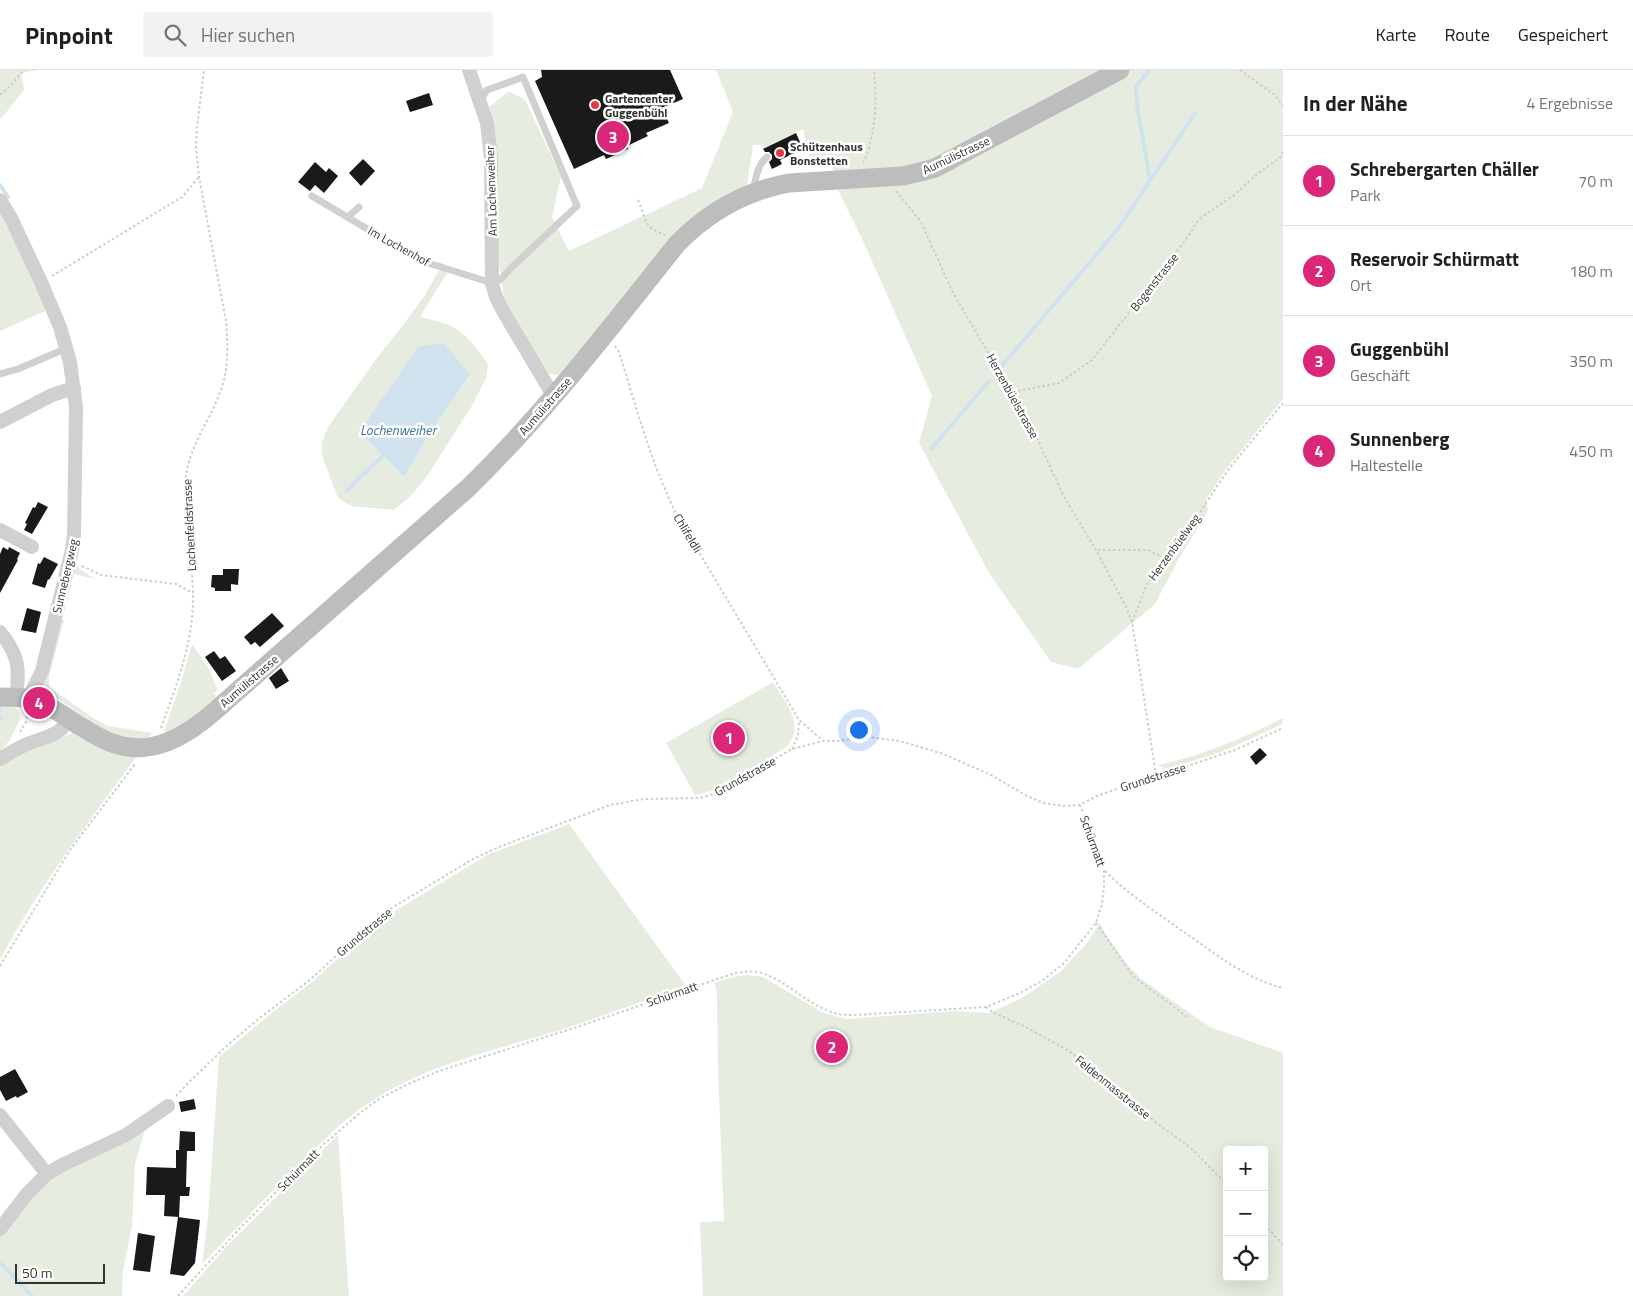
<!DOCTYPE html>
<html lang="de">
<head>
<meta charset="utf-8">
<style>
	:root { --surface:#fff; --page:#f2f2f2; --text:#202124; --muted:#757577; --line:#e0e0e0; --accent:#db2777 }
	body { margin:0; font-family:"Titillium Web",sans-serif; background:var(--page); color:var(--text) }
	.controls { position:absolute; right:15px; bottom:15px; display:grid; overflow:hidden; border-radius:5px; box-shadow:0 5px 20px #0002 }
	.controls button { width:45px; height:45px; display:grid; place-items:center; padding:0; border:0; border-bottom:1px solid var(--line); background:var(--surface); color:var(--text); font:25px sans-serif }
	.scale { position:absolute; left:15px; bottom:12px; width:90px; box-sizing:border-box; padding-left:5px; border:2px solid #333; border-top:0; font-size:14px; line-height:18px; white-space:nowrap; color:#333; -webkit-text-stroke:4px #fff; paint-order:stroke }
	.you { position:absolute; left:858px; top:659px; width:18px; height:18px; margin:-12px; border:4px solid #fff; border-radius:50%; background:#1a73e8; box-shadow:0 0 0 8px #1a73e833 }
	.badge { display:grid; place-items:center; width:32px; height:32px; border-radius:50%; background:var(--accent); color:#fff; font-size:16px; font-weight:700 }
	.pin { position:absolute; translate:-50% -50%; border:2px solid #fff; box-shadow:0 1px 5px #0006 }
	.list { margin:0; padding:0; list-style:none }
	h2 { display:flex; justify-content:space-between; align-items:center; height:65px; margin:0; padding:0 20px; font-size:21px }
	h2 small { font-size:16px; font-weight:400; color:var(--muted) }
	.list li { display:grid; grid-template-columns:32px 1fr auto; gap:15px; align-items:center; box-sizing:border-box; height:90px; padding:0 20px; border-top:1px solid var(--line) }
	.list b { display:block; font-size:19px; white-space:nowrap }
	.list p { margin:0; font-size:16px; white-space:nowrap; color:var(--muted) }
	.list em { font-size:16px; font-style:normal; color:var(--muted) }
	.icon { flex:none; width:28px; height:28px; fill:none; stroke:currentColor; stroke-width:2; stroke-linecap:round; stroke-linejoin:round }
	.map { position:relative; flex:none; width:1283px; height:1226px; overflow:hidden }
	header { display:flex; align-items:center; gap:30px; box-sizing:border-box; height:70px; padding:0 25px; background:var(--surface); border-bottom:1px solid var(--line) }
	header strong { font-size:24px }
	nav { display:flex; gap:28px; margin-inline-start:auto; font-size:18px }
	.search { width:350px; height:45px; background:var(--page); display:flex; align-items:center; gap:12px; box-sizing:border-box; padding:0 18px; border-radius:5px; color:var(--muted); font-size:19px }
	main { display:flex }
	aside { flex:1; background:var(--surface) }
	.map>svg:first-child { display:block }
	.green { fill:#e6ecdf; fill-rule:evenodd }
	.water { fill:#cfe2ee }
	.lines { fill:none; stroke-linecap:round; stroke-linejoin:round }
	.stream { stroke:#cfe2ee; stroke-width:4 }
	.building { fill:#1a1a1a }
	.path { stroke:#cdcdcd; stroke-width:2; stroke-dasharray:2.5 2.5; stroke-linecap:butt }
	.lane { stroke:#d0d0d0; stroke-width:7 }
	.street { stroke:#d0d0d0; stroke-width:14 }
	.secondary { stroke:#bdbdbd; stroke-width:19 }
	.poi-dot { fill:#e63946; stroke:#fff; stroke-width:2 }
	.labels { text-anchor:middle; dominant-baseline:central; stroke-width:5; stroke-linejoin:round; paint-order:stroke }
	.poi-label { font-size:12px; font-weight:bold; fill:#333; stroke:#fff; text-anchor:start }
	.street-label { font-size:12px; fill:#333; stroke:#fff }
	.water-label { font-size:14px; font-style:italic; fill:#3f7597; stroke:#fff }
</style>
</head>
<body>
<header>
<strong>Pinpoint</strong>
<div class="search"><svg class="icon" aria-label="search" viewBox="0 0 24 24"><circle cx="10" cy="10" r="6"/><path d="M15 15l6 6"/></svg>Hier suchen</div>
<nav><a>Karte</a><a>Route</a><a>Gespeichert</a></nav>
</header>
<main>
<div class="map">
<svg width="1283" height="1226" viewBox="0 0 1283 1226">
	<rect width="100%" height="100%" fill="#fff"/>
	<g class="green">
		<path d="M0 0H38L21 3 24 20 0 50Z"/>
		<path d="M716 0H1283V329L1226 399 1206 429 1208 441 1177 492 1155 534 1078 599 1051 592 989 503 919 373 932 326 863 171 838 120 832 95 811 92 803 59 763 79 762 75H753L747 115 717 131 562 305 549 304 524 267 504 227 499 194 494 55 490 47V36L509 21 525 30 561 106 552 147 569 181 702 118 733 42Z"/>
		<path d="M0 133 50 239 0 261Z"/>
		<path d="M439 200 447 203 420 247C428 249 438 251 447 254 465 262 478 278 488 295L486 308 473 334 427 406 411 426 394 440 351 436 338 428 322 386V372L328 357 379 285 404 254 425 225ZM418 277 470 306 432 360 404 407 359 362Z"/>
		<path d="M72 490 81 500 95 509 70 503 59 549 64 550 49 606V617L93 648 108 656 152 663 148 669C136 668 124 668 113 664 86 654 66 629 39 620L44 604Z"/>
		<path d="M192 574 210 600 214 612 218 620 214 623 217 627 192 648 167 665 164 662 182 609Z"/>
		<path d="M773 612C786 634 807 656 785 678L715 720 695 725 666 673Z"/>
		<path d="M0 635 17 638 21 647 10 670 0 681Z"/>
		<path d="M1283 648V654L1221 682 1170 698H1164L1158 695C1201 686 1244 668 1283 648Z"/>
		<path d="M75 662 137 686C88 752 39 817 0 889V692Z"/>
		<path d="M569 754 686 916C642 931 598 948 554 962 491 981 423 996 367 1034 341 1051 319 1075 297 1097 264 1129 233 1161 202 1194L208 1147 219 987 268 946 313 911 382 849 487 785Z"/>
		<path d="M1100 853 1105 863 1126 893 1141 909 1210 957 1283 983V1226H703L700 1152 724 1151 718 1001 717 922 714 913 733 907 748 905 763 907 822 942 846 949 955 941 989 943 1022 928 1061 901 1087 873ZM1227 1080H1264V1207H1227Z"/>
		<path d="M146 1056 135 1094 132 1156 123 1201 122 1226H0V1166L8 1154 56 1103Z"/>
		<path d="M338 1065 349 1226H183L227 1176Z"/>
	</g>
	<path class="water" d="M444 273 470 305 432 360 404 407 359 362 418 277Z"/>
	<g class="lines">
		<g class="stream">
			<path d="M1149 0 1136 17 1137 35 1150 110"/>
			<path d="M0 115 8 127"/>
			<path d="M1001 297 1117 160 1195 43"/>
			<path d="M931 379 989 311"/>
			<path d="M347 421 360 407 383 386"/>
			<path d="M0 641 1 640"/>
			<path d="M0 648H1"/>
			<path d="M0 1192 32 1226"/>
		</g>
	</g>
	<g class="building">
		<path d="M541 0H670L683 29 662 38 669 53 646 63 648 66 627 76 628 79 606 89 604 85 574 99 535 11 542 7Z"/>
		<path d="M429 23 433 35 410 42 406 31Z"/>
		<path d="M796 63 803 79 780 90 782 94 772 99 769 92 772 89V85L769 82H765L763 79Z"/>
		<path d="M363 89 375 101 361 116 349 103Z"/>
		<path d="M315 92 326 102 329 98 338 106 324 123 315 115 310 121 298 112Z"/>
		<path d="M38 432 48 437 32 464 24 460 27 454 25 453 33 437 35 438Z"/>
		<path d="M3 477 8 480 9 477 20 483 17 489 18 490 0 523V484Z"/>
		<path d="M44 487 58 494 49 510 48 509 45 518 32 514 38 493 40 494Z"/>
		<path d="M223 499H239L238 515 231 514V521H215V518L211 517 212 505H223Z"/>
		<path d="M27 538 41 542 36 563 21 560Z"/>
		<path d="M272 543 284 556 260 577 255 572 251 575 244 567Z"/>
		<path d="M214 581 220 589 225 586 236 601 222 611 205 587Z"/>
		<path d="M281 598 289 611 276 619 269 608Z"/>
		<path d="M1260 678 1267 685 1256 695 1250 687Z"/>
		<path d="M834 961 846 984 830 993 819 969Z"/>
		<path d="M15 999 28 1022 17 1028 16 1026 6 1031 0 1020V1007Z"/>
		<path d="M194 1029 196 1039 181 1042 179 1032Z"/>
		<path d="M180 1061 195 1062V1081H187L186 1117H190L189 1126H180L179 1147 164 1146 165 1125H146L147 1097 176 1098V1080H179Z"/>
		<path d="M178 1147 200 1150 195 1193 184 1206 170 1204Z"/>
		<path d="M138 1163 155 1166 150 1202 133 1200Z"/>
	</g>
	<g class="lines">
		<g class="path">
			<path d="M1240 0 1275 25 1283 36"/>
			<path d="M0 25 8 18 24 0"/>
			<path d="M863 93C876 67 877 29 874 0"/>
			<path d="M896 121 921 152 953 223 1030 353 1064 427 1096 480 1125 535 1132 552"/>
			<path d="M638 130C647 150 642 156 665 165"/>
			<path d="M52 206 182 127 199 107"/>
			<path d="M615 276 619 282C636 336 652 397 678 447L799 650 822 670"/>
			<path d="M1013 322 1059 313 1092 290 1185 171 1199 149 1233 126 1257 104 1282 86 1283 81"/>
			<path d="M1098 480H1148L1166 489"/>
			<path d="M82 496 101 505 176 514 193 523"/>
			<path d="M161 658C177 613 194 572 193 523 192 498 189 472 187 447 186 434 184 419 186 406 190 376 208 353 219 325 229 301 228 277 226 251L199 107 196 77 197 57 204 0"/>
			<path d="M20 662 26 652 27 644"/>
			<path d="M792 679 798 665 799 650"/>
			<path d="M1156 705 1132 552 1147 514 1190 457 1228 400 1283 333"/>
			<path d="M1105 801C1128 824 1157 843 1184 862 1216 884 1244 908 1283 918"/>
			<path d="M1096 853 1133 906 1189 948"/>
			<path d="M0 896 70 780 135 694"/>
			<path d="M986 937 994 943 1026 957 1069 981 1158 1054 1192 1079 1227 1115"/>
			<path d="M176 1026 189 1012 231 972 261 947 311 909 364 860 385 842 473 789 499 777 610 735 644 729 700 728 716 723 792 679 823 671H837L868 667 900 671 943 684 991 705 1027 726 1043 733 1063 736 1080 735 1097 726 1156 705 1181 698 1235 680 1283 658"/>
			<path d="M1264 1155 1283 1174"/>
			<path d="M178 1226 242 1156 323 1075 361 1042 379 1029 406 1015 439 1001 580 956 735 903C744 902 753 900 762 903 786 911 805 932 829 941 837 945 846 945 855 945L986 937 1020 923 1042 911 1064 893 1096 853 1102 834 1104 816V800L1096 775 1080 735"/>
		</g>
		<g class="lane">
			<path d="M754 120C755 109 758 94 767 87"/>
			<path d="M312 126 399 178 425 192 492 213 500 210 512 197 577 136 523 7 487 20 480 31"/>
			<path d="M348 147 359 137"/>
			<path d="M0 304 18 299 67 278"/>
		</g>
		<g class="street">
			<path d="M469 0 487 53 491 89 492 213 496 227 503 241 554 327"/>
			<path d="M0 130 11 148 41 212 60 257 70 292 76 337 74 465 72 480 42 601 28 629"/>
			<path d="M0 352 52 325 74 318"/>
			<path d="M0 460 32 477"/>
			<path d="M0 562C19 585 20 599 16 627"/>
			<path d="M0 689C8 684 16 679 25 675 41 668 61 666 69 649"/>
			<path d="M0 1045 47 1104"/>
			<path d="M0 1159 27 1124 47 1104 62 1095 126 1065 168 1036"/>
		</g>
		<path class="secondary" d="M0 627C10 627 21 627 31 629 48 634 63 645 78 655 89 661 100 669 112 673 152 688 188 665 216 640L468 418C545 343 610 258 677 174 708 142 745 121 789 113L903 106 920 102 935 98 1120 0"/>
	</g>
	<g class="poi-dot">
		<circle cx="595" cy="35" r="5"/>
		<circle cx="780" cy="83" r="5"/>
	</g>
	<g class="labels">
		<g class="poi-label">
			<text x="605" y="28">Gartencenter<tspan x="605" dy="14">Guggenbühl</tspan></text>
			<text x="790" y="76">Schützenhaus<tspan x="790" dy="14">Bonstetten</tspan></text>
		</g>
		<g class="street-label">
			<text transform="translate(956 85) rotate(-25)">Aumülistrasse</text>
			<text transform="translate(491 121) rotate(-92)">Am Lochenweiher</text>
			<text transform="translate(399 176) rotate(29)">Im Lochenhof</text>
			<text transform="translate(1154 212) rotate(-52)">Bogenstrasse</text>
			<text transform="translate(1013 326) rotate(61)">Herzenbüelstrasse</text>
			<text transform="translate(545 336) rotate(-49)">Aumülistrasse</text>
			<text transform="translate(189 455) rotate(-93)">Lochenfeldstrasse</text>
			<text transform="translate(688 463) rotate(59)">Chlifeldli</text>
			<text transform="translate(1174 477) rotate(-54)">Herzenbüelweg</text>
			<text transform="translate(65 506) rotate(-77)">Sunnebergweg</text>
			<text transform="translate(249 611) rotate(-41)">Aumülistrasse</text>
			<text transform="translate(745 706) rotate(-29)">Grundstrasse</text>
			<text transform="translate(1153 707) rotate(-18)">Grundstrasse</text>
			<text transform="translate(1093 771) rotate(70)">Schürmatt</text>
			<text transform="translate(364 862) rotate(-40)">Grundstrasse</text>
			<text transform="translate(672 924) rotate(-19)">Schürmatt</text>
			<text transform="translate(1113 1017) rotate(39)">Feldenmasstrasse</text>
			<text transform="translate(298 1100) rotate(-45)">Schürmatt</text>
		</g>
		<g class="water-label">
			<text x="398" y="359">Lochenweiher</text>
		</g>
	</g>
</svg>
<div class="controls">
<button>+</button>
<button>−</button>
<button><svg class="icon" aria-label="locate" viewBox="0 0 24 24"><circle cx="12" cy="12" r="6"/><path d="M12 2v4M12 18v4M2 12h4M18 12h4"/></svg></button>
</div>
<div class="scale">50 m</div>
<div class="you"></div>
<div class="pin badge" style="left:729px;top:668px">1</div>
<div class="pin badge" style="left:832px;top:977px">2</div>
<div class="pin badge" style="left:613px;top:67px">3</div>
<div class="pin badge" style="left:39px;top:633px">4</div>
</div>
<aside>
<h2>In der Nähe<small>4 Ergebnisse</small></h2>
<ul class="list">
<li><span class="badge">1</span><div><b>Schrebergarten Chäller</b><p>Park</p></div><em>70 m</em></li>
<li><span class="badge">2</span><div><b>Reservoir Schürmatt</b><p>Ort</p></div><em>180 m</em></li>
<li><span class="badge">3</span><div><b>Guggenbühl</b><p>Geschäft</p></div><em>350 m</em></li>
<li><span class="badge">4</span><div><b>Sunnenberg</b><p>Haltestelle</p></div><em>450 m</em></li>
</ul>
</aside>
</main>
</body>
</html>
